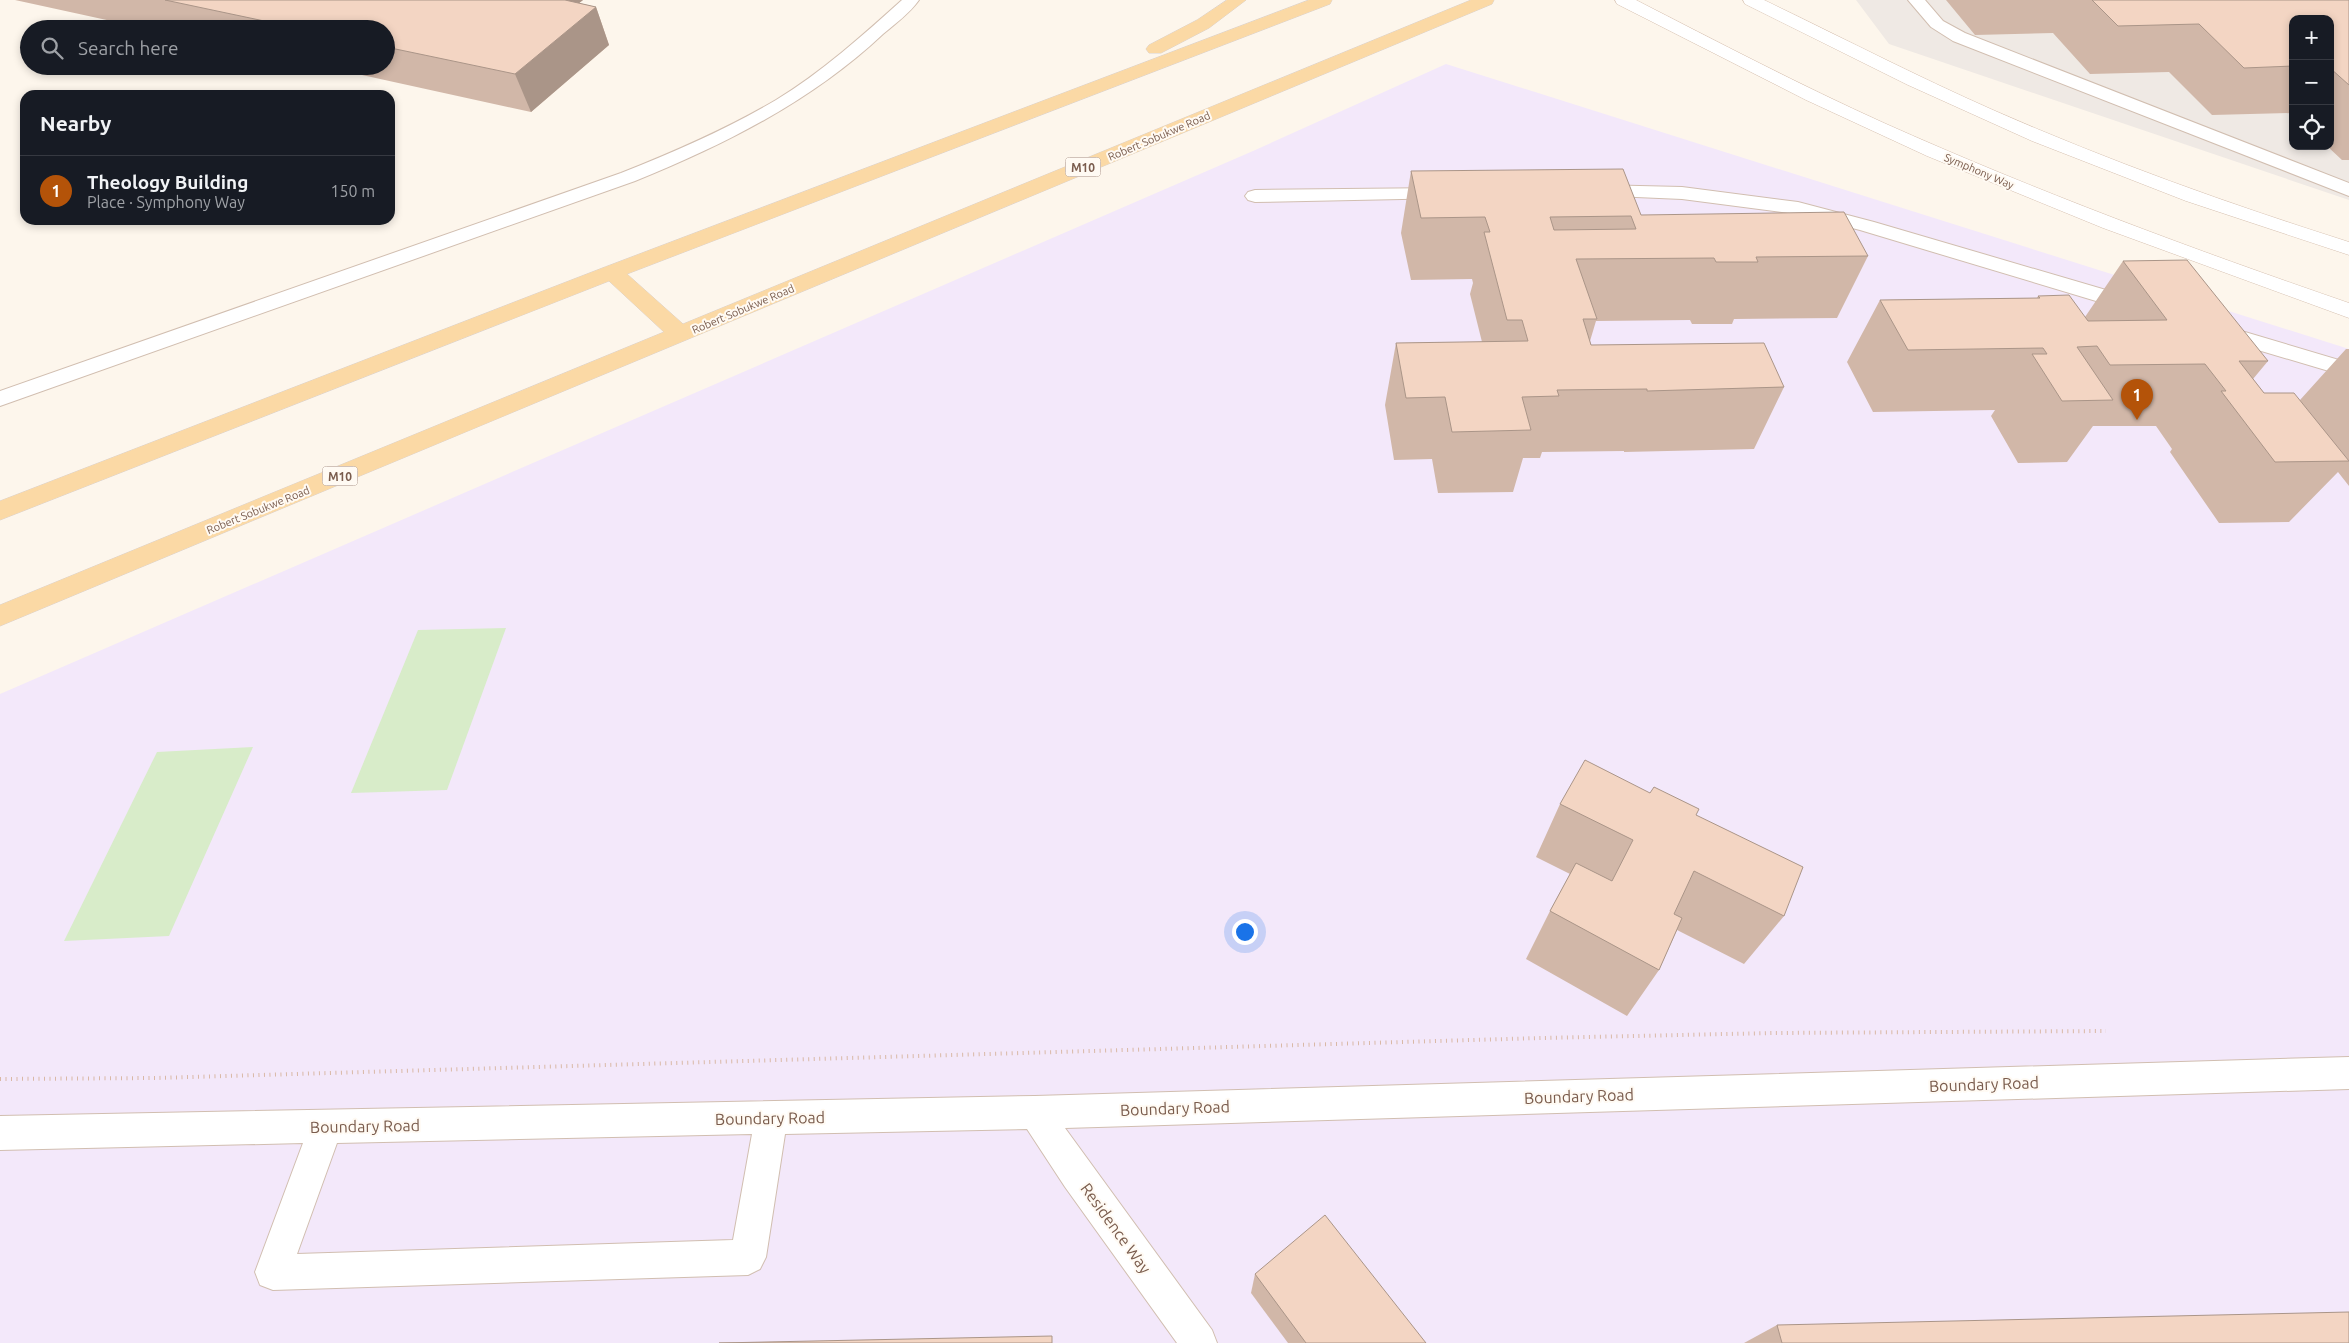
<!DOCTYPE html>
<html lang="en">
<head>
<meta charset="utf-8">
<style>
	:root { --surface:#171b24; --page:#242831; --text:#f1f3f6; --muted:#9ea1a6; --line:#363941; --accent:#b45309 }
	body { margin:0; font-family:Ubuntu,sans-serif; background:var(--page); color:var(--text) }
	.controls { position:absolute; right:15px; top:15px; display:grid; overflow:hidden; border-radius:10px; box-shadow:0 2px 8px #0003 }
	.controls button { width:45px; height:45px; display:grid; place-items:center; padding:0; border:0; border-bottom:1px solid var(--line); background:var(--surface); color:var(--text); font:25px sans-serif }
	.you { position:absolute; left:1244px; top:931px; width:18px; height:18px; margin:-12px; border:4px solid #fff; border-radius:50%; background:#1a73e8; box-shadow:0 0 0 8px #1a73e833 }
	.badge { display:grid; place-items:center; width:32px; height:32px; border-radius:50%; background:var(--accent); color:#fff; font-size:16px; font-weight:700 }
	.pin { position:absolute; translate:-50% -41px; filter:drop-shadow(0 1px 2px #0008) }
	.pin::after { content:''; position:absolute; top:26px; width:18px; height:15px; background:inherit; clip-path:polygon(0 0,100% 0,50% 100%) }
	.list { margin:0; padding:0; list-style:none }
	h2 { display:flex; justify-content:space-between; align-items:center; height:65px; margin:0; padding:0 20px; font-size:21px }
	h2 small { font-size:16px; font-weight:400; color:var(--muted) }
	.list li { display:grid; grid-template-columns:32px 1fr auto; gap:15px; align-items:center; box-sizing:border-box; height:70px; padding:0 20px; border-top:1px solid var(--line) }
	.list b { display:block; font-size:19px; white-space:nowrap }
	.list p { margin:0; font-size:16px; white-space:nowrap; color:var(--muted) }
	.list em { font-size:16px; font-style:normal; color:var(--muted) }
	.icon { flex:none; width:28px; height:28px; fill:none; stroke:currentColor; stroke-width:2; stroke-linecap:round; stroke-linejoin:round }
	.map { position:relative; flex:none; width:2349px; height:1343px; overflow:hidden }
	.search { position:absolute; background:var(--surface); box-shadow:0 2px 8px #0003; left:20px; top:20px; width:375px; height:55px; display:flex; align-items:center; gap:12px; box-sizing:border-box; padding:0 18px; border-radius:28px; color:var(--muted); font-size:19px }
	.panel { position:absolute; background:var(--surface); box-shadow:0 2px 8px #0003; left:20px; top:90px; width:375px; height:135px; border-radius:15px }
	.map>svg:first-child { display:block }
	.industrial { fill:#efe9e4; fill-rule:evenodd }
	.education { fill:#f3e8fa }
	.green { fill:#d8ecc9 }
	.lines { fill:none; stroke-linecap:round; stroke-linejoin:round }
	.lane-casing { stroke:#d1beb0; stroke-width:2 }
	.secondary-casing { stroke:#d6c0b0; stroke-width:1 }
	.primary-casing { stroke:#dad1cd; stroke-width:1 }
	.path { stroke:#d9b8a5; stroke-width:4; stroke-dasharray:1 4.5; stroke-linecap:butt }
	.lane { fill:#fff; fill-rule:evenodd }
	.secondary { fill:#fff; fill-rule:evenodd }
	.primary { fill:#fbd9a5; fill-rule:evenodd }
	.wall { fill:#d1b7a8 }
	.shaded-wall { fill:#aa9588 }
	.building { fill:#f3d5c3; stroke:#aa9588; fill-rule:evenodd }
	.labels { text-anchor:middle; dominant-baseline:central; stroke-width:4; stroke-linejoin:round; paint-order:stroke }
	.far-street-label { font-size:11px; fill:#7a5c4d; stroke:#fffaf3 }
	.shield { fill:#fffaf3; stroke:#a28b7f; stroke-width:1 }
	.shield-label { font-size:12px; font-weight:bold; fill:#7a5c4d }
	.near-street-label { font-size:16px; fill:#7a5c4d; stroke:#fffaf3 }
</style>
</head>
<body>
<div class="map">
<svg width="2349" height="1343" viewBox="0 0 2349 1343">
	<rect width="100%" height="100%" fill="#fdf6ec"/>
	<path class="industrial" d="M1856 0H2349V200L1889 44ZM2293 19H2330V146H2293Z"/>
	<path class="education" d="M1446 64 2349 349V1343H0V694L1253 151Z"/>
	<g class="green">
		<path d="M506 628 447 790 351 793 418 630Z"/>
		<path d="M253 747 169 936 64 941 157 752Z"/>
	</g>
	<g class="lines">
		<defs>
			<g id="lane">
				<path d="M902 0H919C910 13 895 24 883 34 812 101 724 145 635 181L0 406V391L621 173C674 152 727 129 776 100 822 72 862 36 902 0Z"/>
				<path d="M1908 0H1925L1943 21 1965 33 2349 183V196L1953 41 1931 27Z"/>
				<path d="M1597 185 1682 187 1798 202 1874 222 2140 300 2143 305 2140 310 2133 312 2126 310 1860 230 1797 214 1682 199 1590 195 1588 191 1590 187Z"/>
				<path d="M1443 188 1450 190 1452 194 1450 198 1255 202 1248 200 1245 196 1248 192 1255 190Z"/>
				<path d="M2218 324 2349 363V377L2211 336 2207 331 2211 326Z"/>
				<path d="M2349 1057V1089L1065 1128 1212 1330 1217 1343H1177L1065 1187 1027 1129 785 1134 766 1257 760 1269 748 1275 273 1290 260 1285 255 1272 303 1143 0 1150V1116L1035 1096ZM752 1134 733 1240 297 1254 337 1143Z"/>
			</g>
			<g id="secondary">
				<path d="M1615 0H1636C1718 42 1800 85 1884 123 2036 191 2192 249 2349 303V318L2103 228 1927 156 1806 100 1617 4Z"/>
				<path d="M1743 0H1764C1841 37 1916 76 1993 110 2109 161 2229 204 2349 242V255L2186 201 2032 141 1908 85 1745 4Z"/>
			</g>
			<g id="primary">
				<path d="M1227 0H1246L1209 28 1161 53H1149L1146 49 1149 45 1197 20Z"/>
				<path d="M1309 0H1332L1330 4 627 274 683 324 1471 0H1494L1492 4 0 626V605L664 332 609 281 0 520V501L605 267Z"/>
			</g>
		</defs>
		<use href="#lane" class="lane-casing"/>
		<use href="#secondary" class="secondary-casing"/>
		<use href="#primary" class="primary-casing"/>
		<path class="path" d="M0 1079 156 1078 1541 1038 1773 1033 2106 1031"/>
		<use href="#lane" class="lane"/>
		<use href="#secondary" class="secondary"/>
		<use href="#primary" class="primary"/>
	</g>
	<g class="wall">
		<path d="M15 0H583L579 3 596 7 609 45 531 112 321 66H386V29H148Z"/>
		<path d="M1946 0H2349V160H2342L2327 146H2330V19H2293V113L2212 115 2169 72 2090 74 2053 33 1975 35Z"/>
		<path d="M1411 171 1641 215 1868 256 1837 318 1734 319 1732 324H1692L1690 320 1596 321 1590 341 1591 345 1784 387 1754 449 1624 452V451L1542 452 1540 458H1523L1513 492 1438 493 1432 459 1394 460 1385 405 1396 343 1482 342 1470 294 1473 283 1472 279 1411 280 1401 233Z"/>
		<path d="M2123 261 2268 361 2253 379 2264 393 2300 400 2346 349H2349V486L2338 472 2289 522 2219 523 2170 452 2172 449 2156 426H2093L2067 462 2018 463 1991 416 1995 410 1873 412 1847 362 1880 300 2037 298 2038 296 2085 317Z"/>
		<path d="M1650 793 1696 815 1784 916 1744 964 1677 930 1659 970 1627 1016 1526 959 1550 911 1570 874 1536 857 1560 804Z"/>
		<path d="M1255 1274 1426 1343H1288L1251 1293Z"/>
		<path d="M1777 1325 2349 1343H1744Z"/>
	</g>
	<g class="shaded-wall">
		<path d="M534 0H583L546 29Z"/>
		<path d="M596 7 609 45 531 112 515 74Z"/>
	</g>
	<g class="building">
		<path d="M165 0H565L596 7 515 74 386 47V29H302Z"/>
		<path d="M2092 0H2349V85L2330 68V19H2293V66L2244 68 2199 24 2118 26Z"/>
		<path d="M1623 169 1641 215 1844 212 1868 256 1756 257 1758 262H1716L1714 258 1576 259 1597 319H1583L1591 345 1764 343 1784 387 1647 391V389L1557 390 1559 396 1522 397 1531 430 1452 432 1445 397 1406 398 1396 343 1528 341 1522 320H1507L1484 232H1490L1485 217 1421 218 1411 171ZM1631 216 1636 229 1554 230 1550 217Z"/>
		<path d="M2187 260 2268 361H2239L2264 393H2294L2349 461 2275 462 2221 391H2226L2205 364 2110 365 2097 346 2077 347 2113 400 2062 401 2032 354H2047L2043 348 1908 350 1880 300 2040 298 2038 296 2069 295 2088 321 2167 320 2123 261Z"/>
		<path d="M1585 760 1650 793 1654 787 1699 809 1696 815 1803 867 1784 916 1694 871 1674 914 1682 918 1659 970 1550 911 1576 863 1612 881 1633 840 1560 804Z"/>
		<path d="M1325 1215 1426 1343H1306L1255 1274Z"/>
		<path d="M2349 1312V1343H1782L1777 1325Z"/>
		<path d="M1052 1336V1343H719Z"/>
	</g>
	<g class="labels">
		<g class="far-street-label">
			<text transform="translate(1159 136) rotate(-23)">Robert Sobukwe Road</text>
			<text transform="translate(1979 171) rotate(23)">Symphony Way</text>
			<text transform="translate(743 309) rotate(-23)">Robert Sobukwe Road</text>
			<text transform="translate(258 510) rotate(-22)">Robert Sobukwe Road</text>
		</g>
		<g class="shield">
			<rect x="1065.5" y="157.5" width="35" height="19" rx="4"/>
			<rect x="322.5" y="466.5" width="35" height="19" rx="4"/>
		</g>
		<g class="shield-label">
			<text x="1083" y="167">M10</text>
			<text x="340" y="476">M10</text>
		</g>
		<g class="near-street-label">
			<text transform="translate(1984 1084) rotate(-2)">Boundary Road</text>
			<text transform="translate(1579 1096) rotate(-2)">Boundary Road</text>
			<text transform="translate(1175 1108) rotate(-2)">Boundary Road</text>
			<text transform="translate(770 1118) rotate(-1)">Boundary Road</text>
			<text transform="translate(365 1126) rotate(-1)">Boundary Road</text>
			<text transform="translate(1116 1228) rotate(54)">Residence Way</text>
		</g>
	</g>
</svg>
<div class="controls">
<button>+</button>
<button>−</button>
<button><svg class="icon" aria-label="locate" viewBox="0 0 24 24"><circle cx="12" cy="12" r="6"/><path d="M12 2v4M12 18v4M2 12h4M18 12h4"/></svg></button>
</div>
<div class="you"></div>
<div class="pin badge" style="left:2137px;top:420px">1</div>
<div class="search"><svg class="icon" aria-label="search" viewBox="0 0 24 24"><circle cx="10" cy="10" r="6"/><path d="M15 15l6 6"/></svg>Search here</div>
<section class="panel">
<h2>Nearby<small></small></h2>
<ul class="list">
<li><span class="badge">1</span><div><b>Theology Building</b><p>Place · Symphony Way</p></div><em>150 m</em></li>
</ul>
</section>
</div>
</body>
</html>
